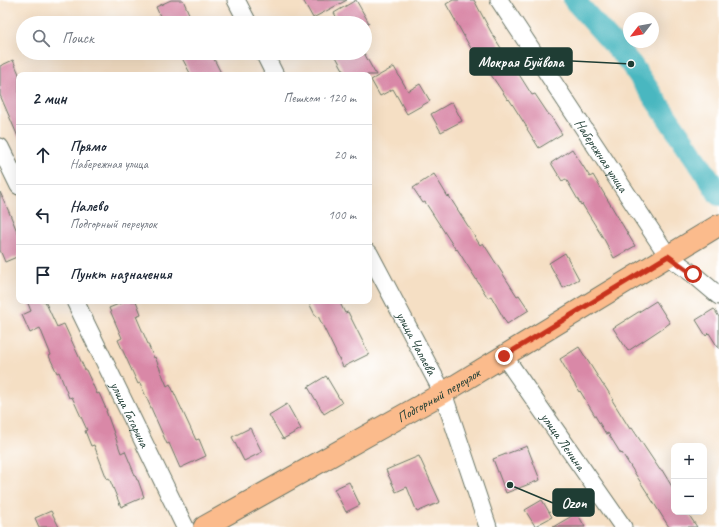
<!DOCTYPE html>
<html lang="ru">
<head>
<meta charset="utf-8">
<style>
	:root { --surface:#fff; --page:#f6f6f7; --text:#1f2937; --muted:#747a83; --line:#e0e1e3 }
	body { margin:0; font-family:Caveat,sans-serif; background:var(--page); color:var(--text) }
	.controls { position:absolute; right:12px; bottom:12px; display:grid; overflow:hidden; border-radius:8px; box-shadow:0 4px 16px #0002 }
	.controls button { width:36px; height:36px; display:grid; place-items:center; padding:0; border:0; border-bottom:1px solid var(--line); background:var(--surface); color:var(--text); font:20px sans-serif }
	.compass { position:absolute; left:623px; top:12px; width:36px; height:36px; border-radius:50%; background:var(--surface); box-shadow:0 4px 16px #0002; rotate:239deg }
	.stop { position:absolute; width:12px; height:12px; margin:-9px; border:3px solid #c8321e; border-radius:50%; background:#fff }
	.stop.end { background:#c8321e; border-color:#fff; box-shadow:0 1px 4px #0008 }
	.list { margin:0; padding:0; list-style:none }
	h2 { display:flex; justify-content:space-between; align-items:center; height:52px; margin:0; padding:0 16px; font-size:17px }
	h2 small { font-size:13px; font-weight:400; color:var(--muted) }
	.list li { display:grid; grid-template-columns:26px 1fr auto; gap:12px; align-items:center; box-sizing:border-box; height:60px; padding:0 16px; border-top:1px solid var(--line) }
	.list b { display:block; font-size:15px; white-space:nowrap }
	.list p { margin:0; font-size:13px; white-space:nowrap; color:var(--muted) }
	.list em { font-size:13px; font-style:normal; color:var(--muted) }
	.icon { flex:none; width:22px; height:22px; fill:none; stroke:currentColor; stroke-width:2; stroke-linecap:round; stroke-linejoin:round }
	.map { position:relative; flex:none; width:719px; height:527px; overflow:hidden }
	.search { position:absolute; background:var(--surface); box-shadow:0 4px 16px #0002; left:16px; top:16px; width:356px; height:44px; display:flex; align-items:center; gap:10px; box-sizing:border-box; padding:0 14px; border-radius:22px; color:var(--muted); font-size:15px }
	.panel { position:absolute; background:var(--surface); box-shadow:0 4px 16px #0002; left:16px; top:72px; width:356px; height:232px; border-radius:8px }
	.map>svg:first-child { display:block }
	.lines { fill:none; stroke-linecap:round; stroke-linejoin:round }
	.river { stroke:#48b7c0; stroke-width:22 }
	.building { fill:#d988a7 }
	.minor-casing { stroke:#6a7666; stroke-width:19 }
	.major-casing { stroke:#6a7666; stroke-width:23 }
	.minor { stroke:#fff; stroke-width:17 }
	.major { stroke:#fbbb8c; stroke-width:21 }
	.route { stroke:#c8321e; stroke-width:5 }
	.labels { text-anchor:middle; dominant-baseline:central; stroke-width:4; stroke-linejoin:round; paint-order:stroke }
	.street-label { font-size:14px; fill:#1f3d34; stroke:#fff }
	.leader { fill:none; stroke:#1f3d34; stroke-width:1.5 }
	.callout-dot { fill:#1f3d34; stroke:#fff; stroke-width:1.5 }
	.callout { fill:#1f3d34; stroke:#1f3d34; stroke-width:1.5 }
	.callout-label { font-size:15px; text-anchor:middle; font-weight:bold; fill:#fff }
</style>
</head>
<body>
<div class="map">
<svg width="719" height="527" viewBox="0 0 719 527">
	<rect width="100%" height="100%" fill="#fff"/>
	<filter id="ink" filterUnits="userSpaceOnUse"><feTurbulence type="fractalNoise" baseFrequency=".025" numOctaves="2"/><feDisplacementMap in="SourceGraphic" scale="8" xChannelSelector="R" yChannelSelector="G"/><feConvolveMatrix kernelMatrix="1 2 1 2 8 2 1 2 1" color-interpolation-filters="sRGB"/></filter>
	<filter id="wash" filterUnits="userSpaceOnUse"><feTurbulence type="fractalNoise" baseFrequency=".012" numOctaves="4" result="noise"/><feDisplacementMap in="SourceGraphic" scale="16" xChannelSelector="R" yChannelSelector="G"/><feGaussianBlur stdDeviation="0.9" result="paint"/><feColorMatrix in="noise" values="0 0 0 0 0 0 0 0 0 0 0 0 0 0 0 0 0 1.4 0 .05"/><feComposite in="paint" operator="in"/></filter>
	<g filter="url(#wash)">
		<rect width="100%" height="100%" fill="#f5dfc4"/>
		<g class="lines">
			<path class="river" d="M574 0 631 64 702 168 719 195"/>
		</g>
		<g id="blocks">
			<g class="building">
				<path d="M171 0H183L193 23H163L156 7Z"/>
				<path d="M303 0H347L313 18Z"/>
				<path d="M356 0 369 23H340L334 13Z"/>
				<path d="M453 0H474L491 32 514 69 515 68 532 95 535 94 549 115H550L562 134 539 148 527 129H528L509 99 508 100 487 69 485 71 469 45 446 4Z"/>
				<path d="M187 53H211L222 75H191L181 56Z"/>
				<path d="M334 53H364L376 75H346Z"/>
				<path d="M13 60 19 74V139L0 95V66Z"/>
				<path d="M394 67 408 91 420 84 430 101 407 114 393 89 380 96 371 80Z"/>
				<path d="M452 102 462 121 441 132 431 114Z"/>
				<path d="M572 149 590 177 593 175 635 246 614 258 605 241 582 204 581 205 566 179 562 181 551 163Z"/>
				<path d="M434 174 448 197 449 196 480 245 483 243 517 296 519 295 529 310 507 324 491 296 488 298 457 249 456 250 425 202 423 203 413 188Z"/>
				<path d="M0 192 9 212 19 236V256L5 262 0 250Z"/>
				<path d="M565 253 579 279 563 288 549 263Z"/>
				<path d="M27 301H45L57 327 64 324 85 370H86L97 394 99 393 107 411H106L121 453 125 451 137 480H138L144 497 121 507 109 478 107 479 94 445 91 446 85 431 87 430 72 397 69 398 59 372 57 373 49 356 51 355 40 328 30 333 22 315 31 311Z"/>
				<path d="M126 301H136L141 314 136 316 154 358 155 357 167 386 170 384 196 440 199 439 206 456 180 468 169 443 167 444 140 383 138 384 118 340 122 338 109 308Z"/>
				<path d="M308 301H339L345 313 348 312 369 354 343 367 318 316 316 317Z"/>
				<path d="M656 301 670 323 628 351 613 328Z"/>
				<path d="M714 309 719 317V349L709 333 706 336 696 320Z"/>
				<path d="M579 347 603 385H604L613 399 612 400 630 429 632 428 660 470H662L674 490V512H687L697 527H669L622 453 621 454 608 433 606 434 580 391 579 392 560 359Z"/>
				<path d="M326 376 342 403 324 414 308 387Z"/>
				<path d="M287 404 301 429 283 439 269 415Z"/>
				<path d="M250 428 262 452 244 461 232 437Z"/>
				<path d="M527 446 540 480 506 493 493 459Z"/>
				<path d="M419 456 440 502 417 512 407 487 396 492 386 470Z"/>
				<path d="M349 482 360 505 346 512 334 489Z"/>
				<path d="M542 500 552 517 535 526 525 510Z"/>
				<path d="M51 511 59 527H39L35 518Z"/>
				<path d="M577 513 585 527H553Z"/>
			</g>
		</g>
	</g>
	<g filter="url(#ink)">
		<use href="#blocks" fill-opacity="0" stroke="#6a7666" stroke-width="1"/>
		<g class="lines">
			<defs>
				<g id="minor">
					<path d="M236 0 248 23"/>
					<path id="s1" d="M499 0 668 256 693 274 719 296"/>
					<path d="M264 53 275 75"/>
					<path d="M0 147 19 186"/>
					<path id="s2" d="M369 253 443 393 488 527"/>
					<path id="s3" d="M75 301 185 527"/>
					<path id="s4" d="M504 356 623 527"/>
				</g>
				<g id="major">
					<path id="s5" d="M204 527 443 393 719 225"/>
				</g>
			</defs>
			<use href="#minor" class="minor-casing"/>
			<use href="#major" class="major-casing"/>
			<use href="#minor" class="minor"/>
			<use href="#major" class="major"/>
		</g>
	</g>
	<g class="lines" filter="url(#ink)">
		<path class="route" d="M504 356 668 256 693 274"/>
	</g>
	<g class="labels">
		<g class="street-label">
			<text stroke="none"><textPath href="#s1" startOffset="186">Набережная улица</textPath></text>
			<text stroke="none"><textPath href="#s2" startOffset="102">улица Чапаева</textPath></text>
			<text stroke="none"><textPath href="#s5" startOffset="269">Подгорный переулок</textPath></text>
			<text stroke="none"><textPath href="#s3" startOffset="126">улица Гагарина</textPath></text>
			<text stroke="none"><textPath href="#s4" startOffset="104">улица Ленина</textPath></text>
		</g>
	</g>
	<path class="leader" d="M631 64L572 61M510 485L553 503"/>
	<g class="callout-dot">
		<circle cx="631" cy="64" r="4"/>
		<circle cx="510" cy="485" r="4"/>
	</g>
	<g class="callout">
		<rect x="470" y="48" width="102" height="27" rx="4"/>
		<rect x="553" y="489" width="41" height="27" rx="4"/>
	</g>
	<g class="callout-label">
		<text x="521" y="67">Мокрая Буйвола</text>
		<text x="574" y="508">Ozon</text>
	</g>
</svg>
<div class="controls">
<button>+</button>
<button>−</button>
</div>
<svg class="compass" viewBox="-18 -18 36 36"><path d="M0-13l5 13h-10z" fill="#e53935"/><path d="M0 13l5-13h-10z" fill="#747a83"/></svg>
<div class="stop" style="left:693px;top:274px"></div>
<div class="stop end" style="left:504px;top:356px"></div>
<div class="search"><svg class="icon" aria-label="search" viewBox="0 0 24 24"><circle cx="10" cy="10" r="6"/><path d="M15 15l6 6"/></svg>Поиск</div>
<section class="panel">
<h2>2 мин<small>Пешком · 120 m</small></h2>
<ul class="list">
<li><svg class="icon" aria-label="ahead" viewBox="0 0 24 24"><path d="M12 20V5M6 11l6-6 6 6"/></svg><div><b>Прямо</b><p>Набережная улица</p></div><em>20 m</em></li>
<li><svg class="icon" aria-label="left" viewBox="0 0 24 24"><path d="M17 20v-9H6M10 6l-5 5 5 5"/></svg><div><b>Налево</b><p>Подгорный переулок</p></div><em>100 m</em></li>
<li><svg class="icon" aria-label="arrive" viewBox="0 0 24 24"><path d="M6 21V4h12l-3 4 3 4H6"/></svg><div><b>Пункт назначения</b></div></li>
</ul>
</section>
</div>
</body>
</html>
